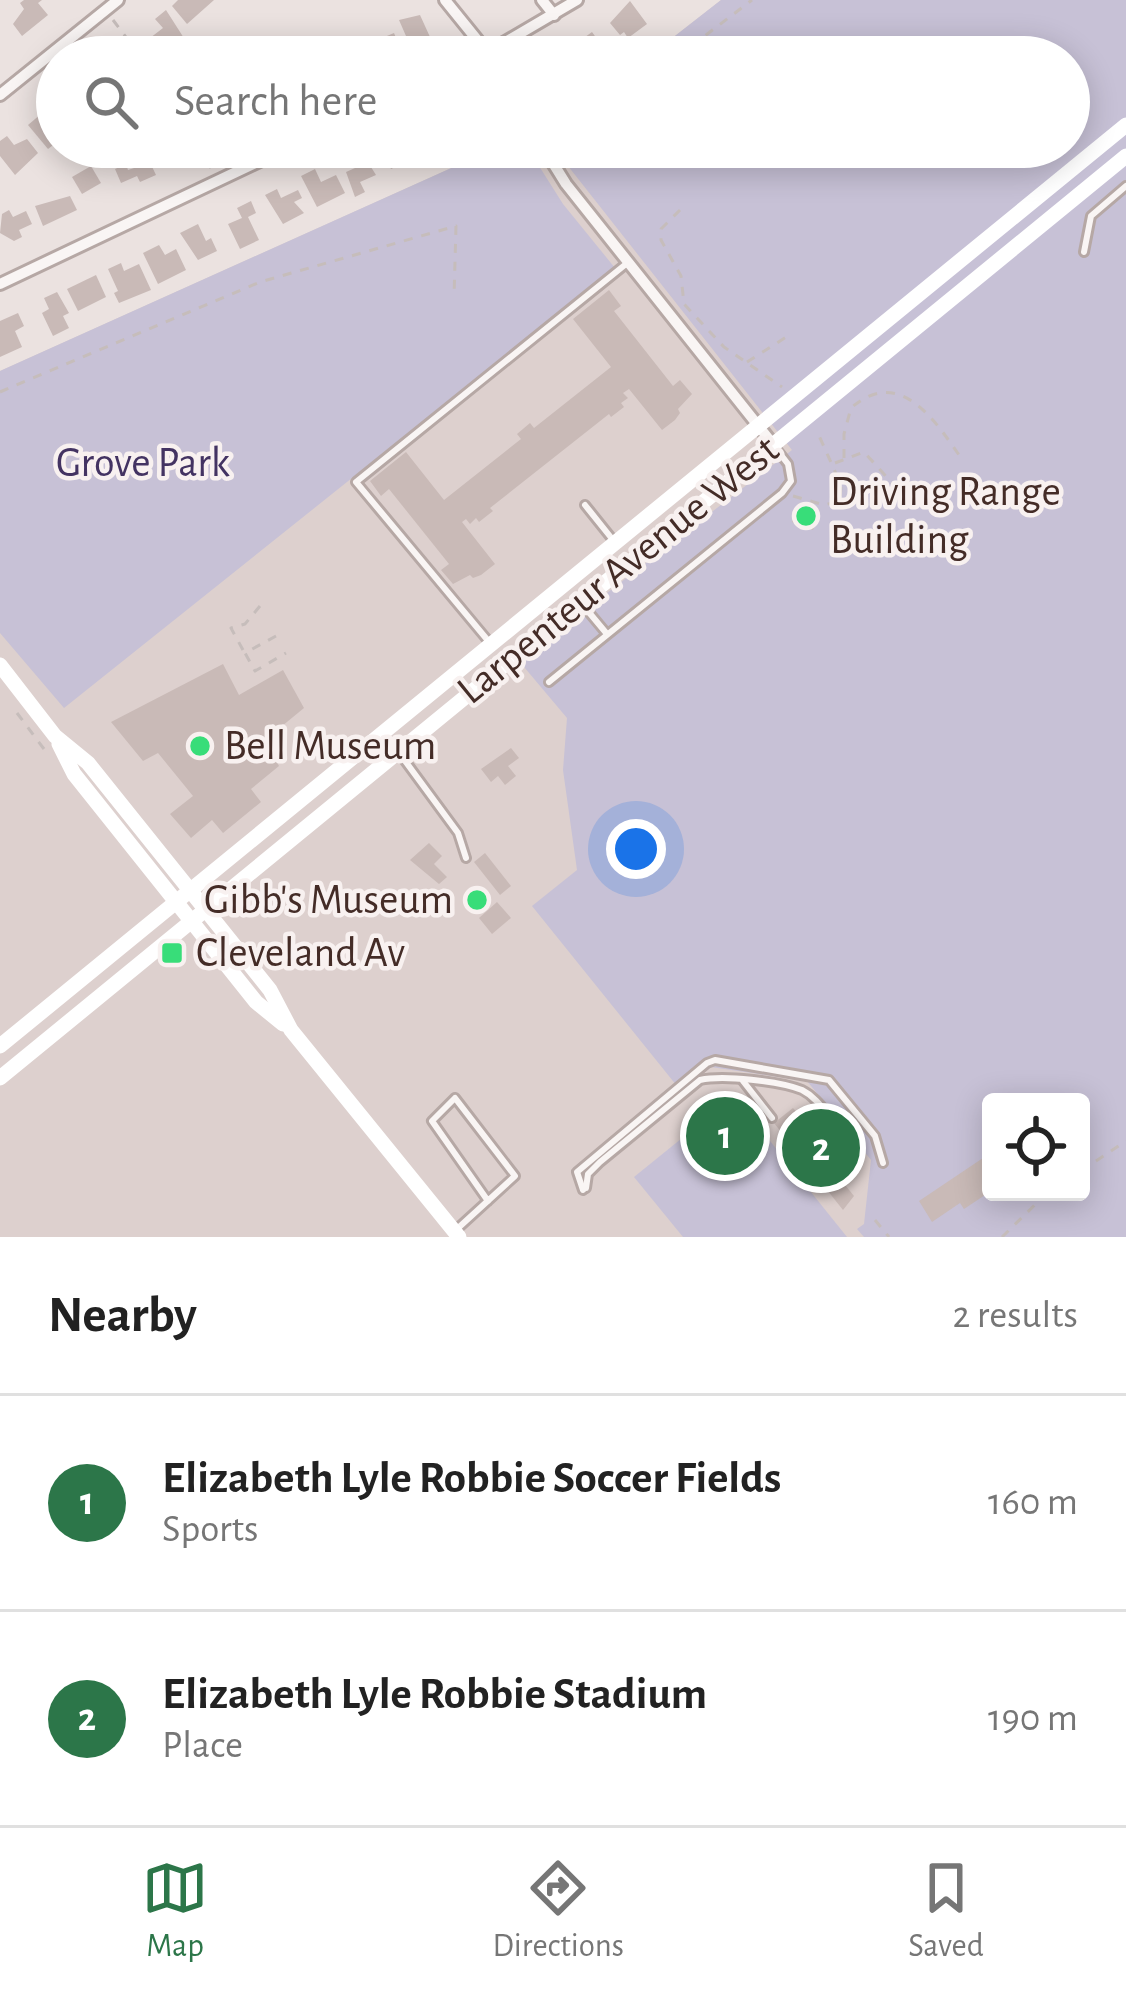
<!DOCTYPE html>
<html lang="en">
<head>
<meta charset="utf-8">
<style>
	:root { --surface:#fff; --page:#f2f2f2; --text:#222; --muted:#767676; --line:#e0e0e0; --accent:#2c7649 }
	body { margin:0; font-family:"Alegreya Sans",sans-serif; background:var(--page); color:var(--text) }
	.controls { position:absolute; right:36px; bottom:36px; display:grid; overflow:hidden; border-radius:12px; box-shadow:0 6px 30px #0003 }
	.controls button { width:108px; height:108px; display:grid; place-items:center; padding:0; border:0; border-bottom:3px solid var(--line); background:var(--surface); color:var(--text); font:60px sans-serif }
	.you { position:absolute; left:636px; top:849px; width:42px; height:42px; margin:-30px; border:9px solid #fff; border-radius:50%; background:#1a73e8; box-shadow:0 0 0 18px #1a73e833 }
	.badge { display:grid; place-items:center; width:78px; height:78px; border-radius:50%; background:var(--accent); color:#fff; font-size:39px; font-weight:700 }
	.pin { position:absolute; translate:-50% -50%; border:6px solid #fff; box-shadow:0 3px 12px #0006 }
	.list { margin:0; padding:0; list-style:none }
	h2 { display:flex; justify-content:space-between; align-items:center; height:156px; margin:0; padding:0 48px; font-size:51px }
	h2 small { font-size:39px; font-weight:400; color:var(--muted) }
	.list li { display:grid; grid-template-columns:78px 1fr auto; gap:36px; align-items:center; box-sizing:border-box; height:216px; padding:0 48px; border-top:3px solid var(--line) }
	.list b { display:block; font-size:45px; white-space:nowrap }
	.list p { margin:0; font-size:39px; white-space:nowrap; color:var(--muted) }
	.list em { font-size:39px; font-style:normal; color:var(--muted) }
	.icon { flex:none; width:66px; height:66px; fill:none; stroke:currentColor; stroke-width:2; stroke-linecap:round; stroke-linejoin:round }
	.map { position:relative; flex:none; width:1126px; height:1237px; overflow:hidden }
	.search { position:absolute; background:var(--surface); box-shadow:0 6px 30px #0003; left:36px; right:36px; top:36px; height:132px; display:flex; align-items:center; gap:30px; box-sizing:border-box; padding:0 42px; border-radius:66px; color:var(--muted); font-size:45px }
	.sheet { height:588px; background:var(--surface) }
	nav { display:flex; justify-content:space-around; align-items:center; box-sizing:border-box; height:168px; border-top:3px solid var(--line); background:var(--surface); font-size:33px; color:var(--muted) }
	nav a { display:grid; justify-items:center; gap:6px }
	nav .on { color:var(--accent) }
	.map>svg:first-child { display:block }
	.built { fill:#ddd0ce; fill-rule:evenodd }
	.green { fill:#c7c1d6; fill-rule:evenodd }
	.building { fill:#c9bab7 }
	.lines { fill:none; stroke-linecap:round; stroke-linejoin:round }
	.lane-casing { stroke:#b6a8a5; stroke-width:12 }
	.street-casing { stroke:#b6a8a5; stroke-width:16 }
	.path { stroke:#c6bdbb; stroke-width:3; stroke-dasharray:9 9; stroke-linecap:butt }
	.lane { stroke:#f9f5f4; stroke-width:6 }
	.street { stroke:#f9f5f4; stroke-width:10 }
	.secondary { stroke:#fff; stroke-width:15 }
	.poi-dot { fill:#38dd79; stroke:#f8f1f0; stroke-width:4.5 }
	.labels { text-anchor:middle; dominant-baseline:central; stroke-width:9; stroke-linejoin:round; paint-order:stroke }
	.park-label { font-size:42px; fill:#433362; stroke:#f8f1f0 }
	.poi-label { font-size:42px; fill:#442c27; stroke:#f8f1f0; text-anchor:start }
	.street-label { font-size:42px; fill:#442c27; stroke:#f8f1f0 }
</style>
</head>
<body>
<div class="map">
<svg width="1126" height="1237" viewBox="0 0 1126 1237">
	<rect width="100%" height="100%" fill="#ebe2e0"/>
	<path class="built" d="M721 0H1126V1237H0V371L498 147H1069V57H648ZM991 1102H1081V1192H991Z"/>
	<g class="green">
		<path d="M721 0H1126V1237H864L857 1229 864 1224 871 1160 807 1081 711 1067 681 1091 532 906 577 870 563 770 567 718 519 661 792 450 553 147H1069V57H648ZM991 1102H1081V1192H991Z"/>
		<path d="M498 147H527L563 204 615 268 64 708 0 633V371Z"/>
		<path d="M734 1096 847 1237H683L634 1177Z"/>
	</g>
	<g class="building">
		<path d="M24 0H42L38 3 48 15 22 36 13 24 24 9 20 3Z"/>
		<path d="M178 0H214L187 24 172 6Z"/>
		<path d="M630 1 647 24 628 38 624 32 620 35 610 23Z"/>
		<path d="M166 10 189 46 182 53 176 46 164 55 150 38 163 28 155 19Z"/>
		<path d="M420 15 430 37 417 42 420 49 413 52 399 20Z"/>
		<path d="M592 32 610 57H593L589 52 584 57H570L566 51 575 44 581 52 586 48 581 40Z"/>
		<path d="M394 33 404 57H370L380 53 375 41Z"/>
		<path d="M41 114 57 133V142L48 149 28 125Z"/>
		<path d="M7 136 14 145 27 139 38 153 15 175 0 156V141Z"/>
		<path d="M163 147H183L188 158 159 168 152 155Z"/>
		<path d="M380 147H418L424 160 410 166 408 161 391 169Z"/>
		<path d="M144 150 156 175 140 182 137 176 121 183 115 169 126 164 128 170 134 168 129 157Z"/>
		<path d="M361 151 376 175 360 182 365 192 355 197 346 172 355 168 349 157Z"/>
		<path d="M91 166 101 183 82 194 72 177Z"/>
		<path d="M315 169 321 182 336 175 345 193 317 207 301 176Z"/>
		<path d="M277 189 281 198 298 190 302 198 294 202 304 213 283 224 265 195Z"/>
		<path d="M70 196 77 210 43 226 35 206Z"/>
		<path d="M251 201 256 213 248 217 259 240 240 249 228 224 242 218 237 208Z"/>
		<path d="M9 210 13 217 26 211 32 224 19 230 22 237 14 241 0 233 2 214Z"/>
		<path d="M198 224 206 241 211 238 217 251 198 260 180 233Z"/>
		<path d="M159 245 165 255 176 249 186 270 158 284 143 253Z"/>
		<path d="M121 263 124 271 139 264 151 290 119 303 114 293 118 291 108 269Z"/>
		<path d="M96 275 106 297 78 311 67 289Z"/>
		<path d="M609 290 621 306 614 311 673 386 680 380 692 394 678 409 680 413 675 420 662 430 629 389 623 393 628 398 621 403 624 407 611 417 609 414 490 508 493 511 479 522 476 518 470 524 466 519 462 522 495 564 481 575 473 578 470 575 453 584 441 570 449 564 389 489 381 496 370 481 406 452 444 500 521 439 517 434 530 423 534 428 611 367 573 319Z"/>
		<path d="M57 292 69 313 63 316 69 328 53 336 42 313 49 309 44 298Z"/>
		<path d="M18 313 24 326 15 331 22 347 0 357V321Z"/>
		<path d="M799 503 820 511 813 530 792 522Z"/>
		<path d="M223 664 239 695 283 670 304 708 265 740 279 766 251 789 261 802 223 833 212 820 191 838 170 814 193 796 158 753 143 761 111 722Z"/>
		<path d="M511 748 519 758 508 766 516 776 505 785 498 776 491 782 481 769Z"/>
		<path d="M429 843 442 856 434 864 447 877 439 884 410 860Z"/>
		<path d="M485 853 511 886 500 895 474 862Z"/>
		<path d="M497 902 511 918 492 934 479 918Z"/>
		<path d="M793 1108 800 1116 795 1120 808 1137 818 1129 825 1138 834 1131 857 1159 852 1163 856 1168 841 1180 854 1196 843 1210 774 1123Z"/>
		<path d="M983 1158 991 1170 985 1177 991 1191 964 1209 960 1203 932 1222 919 1201Z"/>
	</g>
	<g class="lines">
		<defs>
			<g id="lane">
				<path d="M1084 252 1091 216 1126 186"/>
				<path d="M585 505 613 540"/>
				<path d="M582 604 607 634"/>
				<path d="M490 643 356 482 626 264"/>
				<path d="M549 682 782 493 791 481 788 464 774 446"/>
				<path d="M400 754 458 833 466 858"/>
				<path d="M743 1081 772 1118"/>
				<path d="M586 1188 588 1174 600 1162 700 1080C723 1075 780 1081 802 1090 814 1096 822 1107 831 1118"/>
				<path d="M583 1190 577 1172 707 1063 715 1060 829 1080 875 1136 883 1163"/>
				<path d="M457 1229 515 1176 455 1098 432 1121 488 1201"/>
			</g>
			<g id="street">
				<path d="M445 0 491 57"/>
				<path d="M542 0 554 15"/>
				<path d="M480 57 577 0"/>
				<path d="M0 95 118 0"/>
				<path d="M543 147 566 184 772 443"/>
				<path d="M0 284 289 147"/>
			</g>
		</defs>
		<use href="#lane" class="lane-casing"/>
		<use href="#street" class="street-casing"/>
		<g class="path">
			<path d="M113 20 141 57"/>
			<path d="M677 57 752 0"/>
			<path d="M199 147 211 168"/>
			<path d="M680 210 661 229V240L681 276 684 304 724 347 782 387"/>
			<path d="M747 362 791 334"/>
			<path d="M0 392 260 282 456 226 454 297"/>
			<path d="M844 458V434L851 408C899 366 934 419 959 455"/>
			<path d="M835 463 864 452 892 483"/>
			<path d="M793 496 824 505 840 501 841 485 817 431"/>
			<path d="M276 636 245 653 255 671 286 653"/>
			<path d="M243 650 231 628 245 624 260 606"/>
			<path d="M17 713 47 753"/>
			<path d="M1081 1171 1126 1141"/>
			<path d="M875 1220 889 1237"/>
			<path d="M1002 1237 1048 1192"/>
		</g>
		<use href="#lane" class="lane"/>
		<use href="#street" class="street"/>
		<g class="secondary">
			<path d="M0 665 55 736 88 763 270 990 291 1030 459 1237"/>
			<path d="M59 744 74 774 256 1002 283 1024"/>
			<path d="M0 1046 1126 125"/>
			<path d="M0 1078 1126 156"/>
		</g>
	</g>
	<g class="poi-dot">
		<circle cx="806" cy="516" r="12"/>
		<circle cx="200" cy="746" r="12"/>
		<circle cx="477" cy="900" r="12"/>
		<rect x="160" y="941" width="24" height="24" rx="6"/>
	</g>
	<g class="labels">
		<g class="park-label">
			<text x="143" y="463">Grove Park</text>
		</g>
		<g class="poi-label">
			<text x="830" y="492">Driving Range<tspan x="830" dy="48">Building</tspan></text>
			<text x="224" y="746">Bell Museum</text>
			<text x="453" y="900" text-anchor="end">Gibb's Museum</text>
			<text x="196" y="953">Cleveland Av</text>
		</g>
		<g class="street-label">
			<text transform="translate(618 570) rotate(-39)">Larpenteur Avenue West</text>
		</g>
	</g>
</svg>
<div class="controls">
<button><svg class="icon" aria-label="locate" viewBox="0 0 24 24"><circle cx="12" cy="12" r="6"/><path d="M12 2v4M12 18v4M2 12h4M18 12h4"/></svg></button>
</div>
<div class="you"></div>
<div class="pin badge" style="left:725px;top:1136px">1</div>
<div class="pin badge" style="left:821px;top:1148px">2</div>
<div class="search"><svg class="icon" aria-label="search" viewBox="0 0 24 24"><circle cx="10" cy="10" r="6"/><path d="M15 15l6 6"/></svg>Search here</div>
</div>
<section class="sheet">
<h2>Nearby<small>2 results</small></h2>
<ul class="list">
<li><span class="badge">1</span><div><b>Elizabeth Lyle Robbie Soccer Fields</b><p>Sports</p></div><em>160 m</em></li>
<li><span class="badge">2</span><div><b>Elizabeth Lyle Robbie Stadium</b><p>Place</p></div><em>190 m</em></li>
</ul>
</section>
<nav>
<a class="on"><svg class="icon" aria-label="map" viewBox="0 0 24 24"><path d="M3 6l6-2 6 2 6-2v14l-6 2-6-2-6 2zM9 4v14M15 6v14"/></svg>Map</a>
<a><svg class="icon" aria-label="directions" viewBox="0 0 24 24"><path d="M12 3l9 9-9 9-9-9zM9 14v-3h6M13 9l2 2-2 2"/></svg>Directions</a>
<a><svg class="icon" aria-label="saved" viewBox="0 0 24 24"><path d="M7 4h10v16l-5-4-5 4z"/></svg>Saved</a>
</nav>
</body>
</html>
